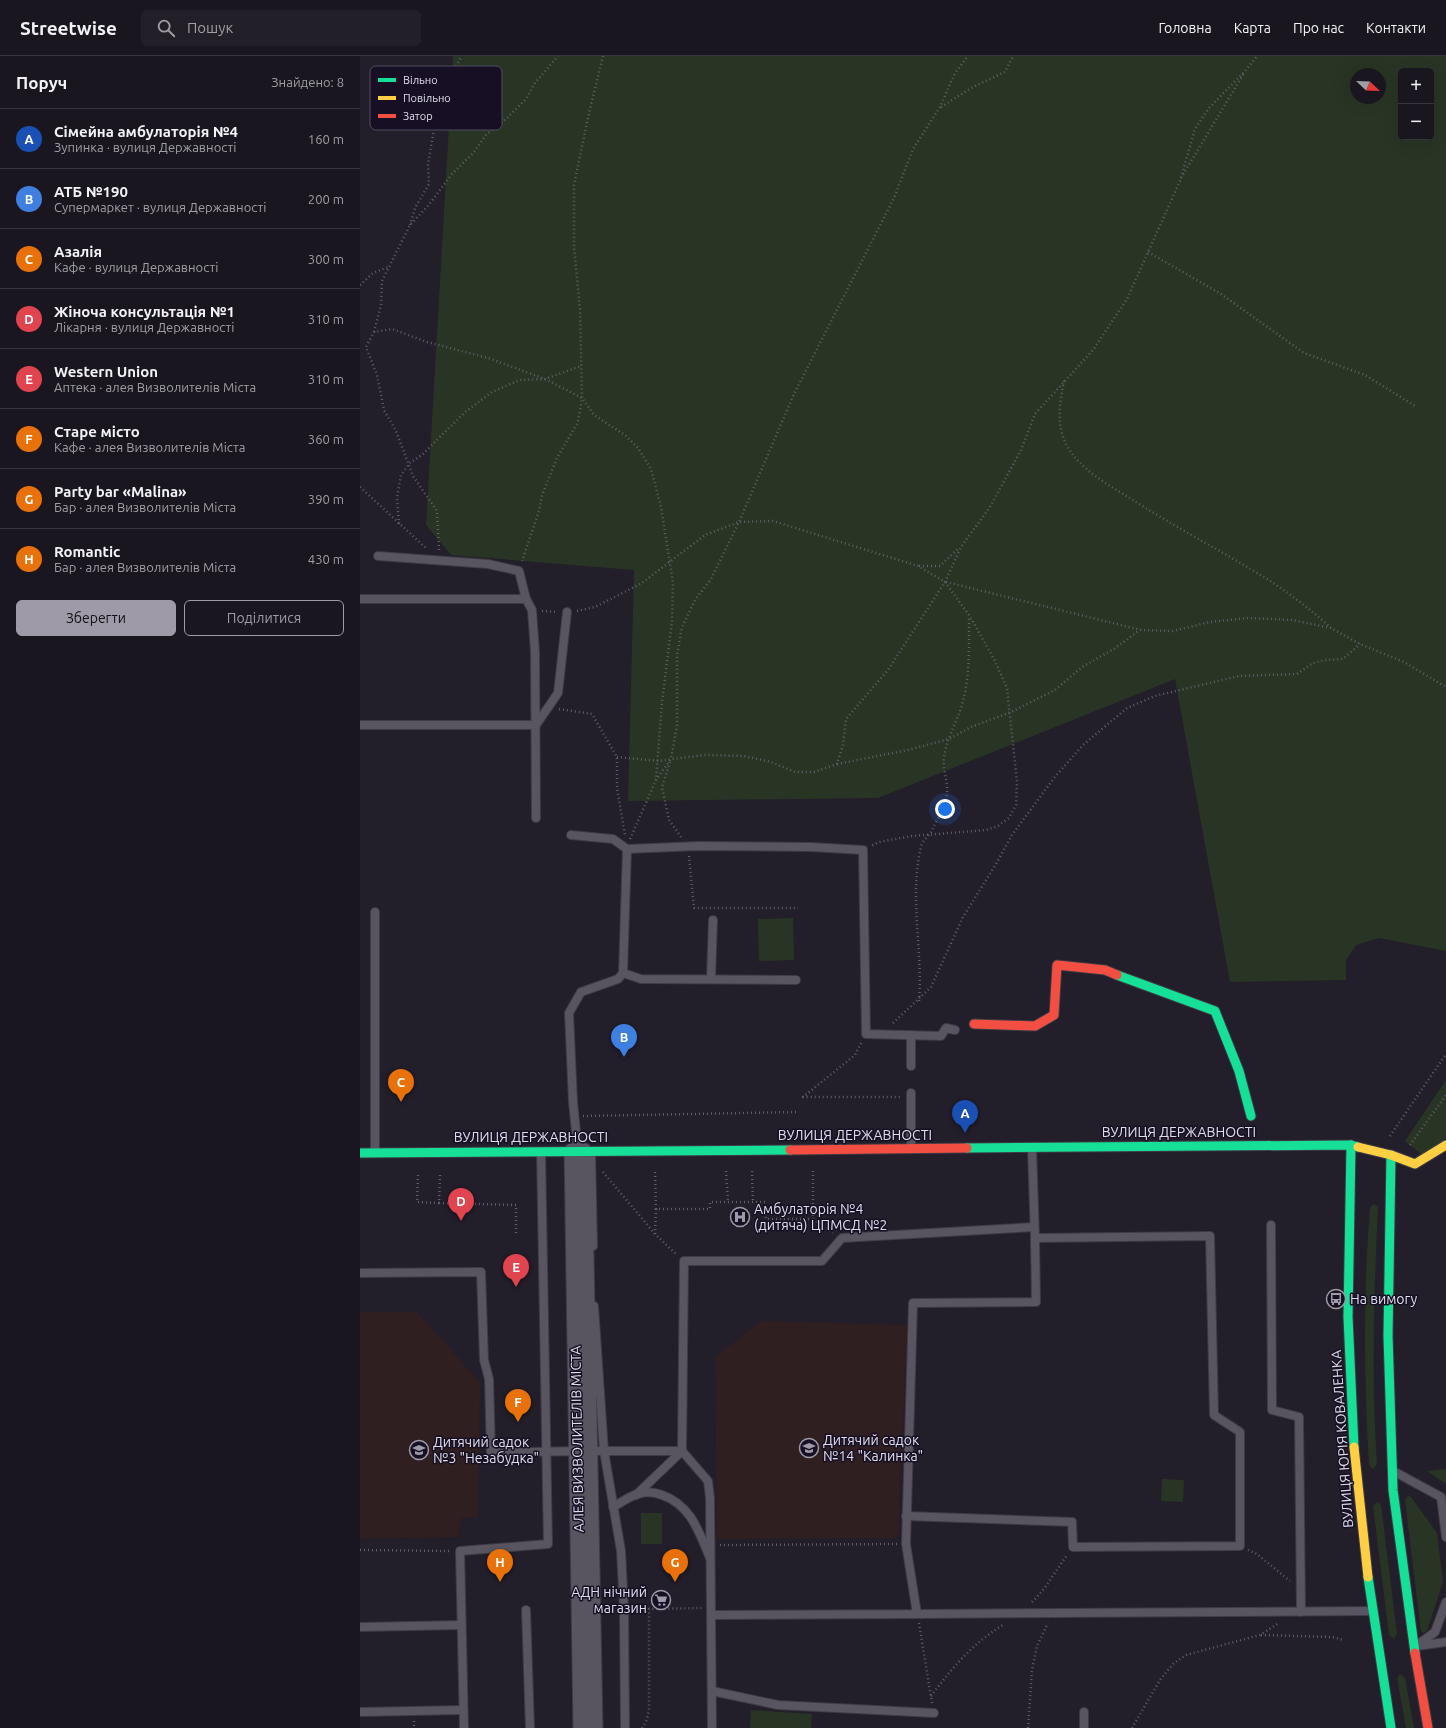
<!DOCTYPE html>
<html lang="uk">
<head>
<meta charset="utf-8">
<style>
	:root { --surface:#1a1620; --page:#231f29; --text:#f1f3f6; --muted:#9f9fa5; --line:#38353e; --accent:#9e9aa7 }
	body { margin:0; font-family:Ubuntu,sans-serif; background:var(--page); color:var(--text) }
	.controls { position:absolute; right:12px; top:12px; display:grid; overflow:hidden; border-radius:6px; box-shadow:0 4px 16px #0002 }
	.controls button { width:36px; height:36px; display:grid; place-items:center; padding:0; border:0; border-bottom:1px solid var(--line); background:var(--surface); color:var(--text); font:20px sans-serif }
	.compass { position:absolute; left:990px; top:12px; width:36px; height:36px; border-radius:50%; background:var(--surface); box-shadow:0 4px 16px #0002; rotate:113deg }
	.you { position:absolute; left:585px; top:753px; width:14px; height:14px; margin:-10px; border:3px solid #fff; border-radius:50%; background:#1a73e8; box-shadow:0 0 0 6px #1a73e833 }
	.badge { display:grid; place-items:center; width:26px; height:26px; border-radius:50%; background:var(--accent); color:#fff; font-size:13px; font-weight:700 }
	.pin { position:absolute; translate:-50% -33px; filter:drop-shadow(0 1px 2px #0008) }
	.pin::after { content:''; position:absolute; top:21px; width:14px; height:12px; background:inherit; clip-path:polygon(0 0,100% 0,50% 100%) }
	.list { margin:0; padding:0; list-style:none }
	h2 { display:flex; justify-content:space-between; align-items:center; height:52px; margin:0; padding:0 16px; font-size:17px }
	h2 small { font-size:13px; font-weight:400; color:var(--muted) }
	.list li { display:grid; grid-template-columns:26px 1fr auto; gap:12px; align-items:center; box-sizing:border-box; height:60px; padding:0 16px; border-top:1px solid var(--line) }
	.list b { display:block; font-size:15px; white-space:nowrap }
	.list p { margin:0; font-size:13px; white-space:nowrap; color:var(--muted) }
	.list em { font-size:13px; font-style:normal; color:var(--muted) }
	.actions { display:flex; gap:8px; padding:12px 16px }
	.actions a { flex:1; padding:9px 0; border:1px solid var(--accent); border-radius:6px; text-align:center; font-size:14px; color:var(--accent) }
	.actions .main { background:var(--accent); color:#111 }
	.icon { flex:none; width:22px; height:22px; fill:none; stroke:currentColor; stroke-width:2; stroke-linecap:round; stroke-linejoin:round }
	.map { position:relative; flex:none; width:1086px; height:1672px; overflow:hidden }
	header { display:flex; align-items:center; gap:24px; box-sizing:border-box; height:56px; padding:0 20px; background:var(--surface); border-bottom:1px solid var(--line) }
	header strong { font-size:19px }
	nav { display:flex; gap:22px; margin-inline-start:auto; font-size:14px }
	.search { width:280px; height:36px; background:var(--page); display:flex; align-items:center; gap:10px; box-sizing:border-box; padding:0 14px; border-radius:6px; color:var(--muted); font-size:15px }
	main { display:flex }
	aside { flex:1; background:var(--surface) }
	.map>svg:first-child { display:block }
	.education { fill:#301f20 }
	.green { fill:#283524; fill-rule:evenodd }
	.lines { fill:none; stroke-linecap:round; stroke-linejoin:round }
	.lane-casing { stroke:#3e3b45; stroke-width:10 }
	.street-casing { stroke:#3e3b45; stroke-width:17 }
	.fast-casing { stroke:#3e3b45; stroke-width:11 }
	.slow-casing { stroke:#3e3b45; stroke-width:11 }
	.jam-casing { stroke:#3e3b45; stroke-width:11 }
	.path { stroke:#615e67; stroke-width:2.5; stroke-dasharray:1 3; stroke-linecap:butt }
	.lane { stroke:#585560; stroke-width:8 }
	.street { stroke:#585560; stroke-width:15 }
	.fast { stroke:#16e098; stroke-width:9 }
	.slow { stroke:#ffcf43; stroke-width:9 }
	.jam { stroke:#f24e42; stroke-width:9 }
	.labels { text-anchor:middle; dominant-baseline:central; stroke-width:3; stroke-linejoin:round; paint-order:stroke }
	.street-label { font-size:14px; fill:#e0dceb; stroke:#171024 }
	.poi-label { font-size:14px; fill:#e0dceb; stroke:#171024; text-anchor:start }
	.key { fill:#171024; stroke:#534d60; stroke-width:1 }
	.key-label { font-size:11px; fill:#e0dceb }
</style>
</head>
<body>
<header>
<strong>Streetwise</strong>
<div class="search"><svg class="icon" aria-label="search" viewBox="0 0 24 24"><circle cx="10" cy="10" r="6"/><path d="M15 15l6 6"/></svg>Пошук</div>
<nav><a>Головна</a><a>Карта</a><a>Про нас</a><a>Контакти</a></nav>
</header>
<main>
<aside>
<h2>Поруч<small>Знайдено: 8</small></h2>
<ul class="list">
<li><span class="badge" style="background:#1a4fb4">A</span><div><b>Сімейна амбулаторія №4</b><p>Зупинка · вулиця Державності</p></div><em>160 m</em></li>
<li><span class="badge" style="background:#3f7fe0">B</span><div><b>АТБ №190</b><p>Супермаркет · вулиця Державності</p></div><em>200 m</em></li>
<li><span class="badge" style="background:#e8710a">C</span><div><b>Азалія</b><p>Кафе · вулиця Державності</p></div><em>300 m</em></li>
<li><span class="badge" style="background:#e0444e">D</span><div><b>Жіноча консультація №1</b><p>Лікарня · вулиця Державності</p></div><em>310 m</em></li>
<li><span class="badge" style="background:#e0444e">E</span><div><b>Western Union</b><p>Аптека · алея Визволителів Міста</p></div><em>310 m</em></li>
<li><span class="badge" style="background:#e8710a">F</span><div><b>Старе місто</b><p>Кафе · алея Визволителів Міста</p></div><em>360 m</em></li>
<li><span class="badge" style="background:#e8710a">G</span><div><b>Party bar «Malina»</b><p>Бар · алея Визволителів Міста</p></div><em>390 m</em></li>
<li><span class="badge" style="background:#e8710a">H</span><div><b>Romantic</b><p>Бар · алея Визволителів Міста</p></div><em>430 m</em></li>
</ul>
<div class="actions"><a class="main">Зберегти</a><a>Поділитися</a></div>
</aside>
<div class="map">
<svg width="1086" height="1672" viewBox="0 0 1086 1672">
	<rect width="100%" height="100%" fill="#221e2a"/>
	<g class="education">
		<path d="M0 1256H57L120 1326 118 1461 101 1462 98 1481 0 1483Z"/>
		<path d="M401 1265 547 1269 538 1482 357 1483 355 1301Z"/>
	</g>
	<g class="green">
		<path d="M93 0H1086V895L1019 882 996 889 986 904V924L870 926 815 623 518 742 268 745 274 514 91 499 66 469ZM1041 15H1071V81H1041ZM996 18H1020V42H996Z"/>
		<path d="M433 862 434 904 399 905 398 863Z"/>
		<path d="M1086 1024V1081L1070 1105 1045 1085Z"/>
		<path d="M1014 1148 1018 1151C1014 1237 1011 1322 1017 1408L1013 1413 1009 1409C1004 1324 1003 1237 1010 1152Z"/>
		<path d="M1086 1413V1428L1067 1415Z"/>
		<path d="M802 1423 824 1424 823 1446 801 1445Z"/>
		<path d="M1048 1440 1051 1441 1077 1477 1083 1526 1067 1575 1064 1577 1061 1576 1045 1444Z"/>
		<path d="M1018 1446 1021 1449 1037 1578 1034 1583 1029 1579 1013 1450Z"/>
		<rect x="281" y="1457" width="21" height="31"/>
		<path d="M1040 1618 1045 1622 1054 1672H1046L1037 1622Z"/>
		<path d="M391 1654 452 1658 451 1672H390Z"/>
	</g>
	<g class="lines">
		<defs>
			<g id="lane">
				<path d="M18 500 128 508 159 515 166 543"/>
				<path d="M0 543H166L172 554 175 596 176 762"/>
				<path d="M0 669H176L198 637 207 556"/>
				<path d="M211 779 253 783 267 793 338 790 451 791 503 794 506 978 581 980 586 972 595 974"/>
				<path d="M15 856V1097"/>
				<path d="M263 917 281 923 436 924"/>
				<path d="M351 923 353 864"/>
				<path d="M551 979V1010"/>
				<path d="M551 1037V1092"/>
				<path d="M218 1095 213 1046 209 957 221 936 258 923 263 917 267 793"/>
				<path d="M231 1096 233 1190"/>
				<path d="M911 1169 912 1354 939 1361 941 1556"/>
				<path d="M0 1217 121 1216 124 1304 129 1323 131 1397 220 1395"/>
				<path d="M234 1250 244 1395 261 1495 264 1553 265 1672"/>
				<path d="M239 1395H322"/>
				<path d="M1035 1416 1081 1441 1086 1481"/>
				<path d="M276 1439 322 1395"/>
				<path d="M253 1451C261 1447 269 1440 278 1438 286 1435 294 1436 302 1439 331 1449 339 1476 350 1502"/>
				<path d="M546 1460 712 1466 713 1491 880 1490V1376L854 1359 850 1180 675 1182 672 1092"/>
				<path d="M166 1554 170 1672"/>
				<path d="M557 1558 1011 1555"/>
				<path d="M352 1559 557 1558 546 1488 553 1247 676 1246 675 1182"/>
				<path d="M0 1571 101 1569"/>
				<path d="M1056 1590 1075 1576 1086 1546"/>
				<path d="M1057 1590 1086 1586"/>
				<path d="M352 1635 418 1649 574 1657"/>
				<path d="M0 1656 103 1654"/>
				<path d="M104 1672 100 1495 188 1488 181 1096"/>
				<path d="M352 1672 350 1442 348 1425 322 1395 324 1205H462L482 1182 674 1171"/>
				<path d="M724 1672V1656"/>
			</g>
			<g id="street">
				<path d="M212 1095 221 1672"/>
				<path d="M224 1095 235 1672"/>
			</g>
			<g id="fast">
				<path d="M757 919 855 955 879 1015 891 1060"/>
				<path d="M991 1089 988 1261 994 1391"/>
				<path d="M607 1092 991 1089 998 1091"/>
				<path d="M0 1097 430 1094"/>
				<path d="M1031 1099 1028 1280 1033 1434 1055 1597"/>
				<path d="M1008 1521 1031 1672"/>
			</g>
			<g id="slow">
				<path d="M998 1091 1031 1099 1055 1108 1086 1089"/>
				<path d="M994 1391 1008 1521"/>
			</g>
			<g id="jam">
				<path d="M614 968 675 970 694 959 697 909 745 914 757 919"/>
				<path d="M430 1094 607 1092"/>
				<path d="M1055 1597 1068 1672"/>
			</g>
		</defs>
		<use href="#lane" class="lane-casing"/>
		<use href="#street" class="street-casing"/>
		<use href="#fast" class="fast-casing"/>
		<use href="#slow" class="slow-casing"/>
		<use href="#jam" class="jam-casing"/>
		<g class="path">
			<path d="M243 0 229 57 214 129V191L220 253 222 342 234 359 265 379 278 392 291 413 301 451 313 527 312 565 302 646 296 724"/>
			<path d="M581 51 613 31 645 16 653 0"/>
			<path d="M821 122 884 17"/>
			<path d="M50 169 55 152 69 128 68 108 78 50 89 23 102 0"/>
			<path d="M788 196 861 238 944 297 1005 319 1055 350"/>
			<path d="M0 229 13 217 28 211"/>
			<path d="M14 276 21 249 22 225 50 169 68 150 92 118 114 96 126 79 147 62 166 43 175 27 198 0"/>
			<path d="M704 325C700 346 696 367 706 388 720 415 751 430 776 446 819 473 863 496 907 523 929 537 950 553 970 571"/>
			<path d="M0 431 67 493"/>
			<path d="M39 468 37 442 41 419 50 407 63 398 105 356 132 336 160 324 185 323 221 310"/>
			<path d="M79 494 77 455 53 420 36 375 24 354 17 319 6 291 14 276 32 273 67 286 128 302 185 323 222 342 218 366 197 402 182 439 179 455 162 505"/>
			<path d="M559 510H580L599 492"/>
			<path d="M586 526 781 574 813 575 850 566 888 562 932 564 971 572 1000 588 1044 606 1086 631"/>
			<path d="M182 555 197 556"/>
			<path d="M217 555 235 551 282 527 345 479 379 466 413 465 558 510 585 526 609 559 634 603 647 632 657 726 656 749 649 762 638 770 626 774 552 780 519 786 511 790"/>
			<path d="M199 653 232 658 257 701V732L265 779"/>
			<path d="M257 701 298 705 345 699 384 700 411 706 435 716H454L477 708 483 689 486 663 528 614 585 526 601 491 630 451 661 394 675 358 733 294 767 243 820 125 835 73 849 52 886 14 897 0"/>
			<path d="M310 706 302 731 309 764 321 781"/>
			<path d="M477 708 548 694 589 683 611 671 651 656 695 634 722 611 754 593 780 574"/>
			<path d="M270 783 296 724 311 703 317 669V599L322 571 335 544 351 523 379 466 434 338 534 142 553 93 580 51 595 17 608 0"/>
			<path d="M329 800 334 852H438"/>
			<path d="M559 945C563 894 549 841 561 791 562 785 568 781 571 776 576 766 583 754 586 743 590 727 582 716 584 701 587 680 600 661 604 641 610 614 609 587 609 560"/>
			<path d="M533 967 571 931 603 861 636 808 652 779 694 722 723 689 767 652 795 640 879 620 937 618 953 607 965 604 983 603 1000 588"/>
			<path d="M501 987 495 999 443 1041H541"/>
			<path d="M223 1060 437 1056"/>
			<path d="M1030 1080 1086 998"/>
			<path d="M1050 1089 1086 1039"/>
			<path d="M366 1115 368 1146"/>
			<path d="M392 1115 393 1146"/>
			<path d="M243 1116 295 1178 316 1198"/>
			<path d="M295 1116 296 1153"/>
			<path d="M58 1119 57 1146 79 1147 80 1119"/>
			<path d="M79 1147 156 1149V1178"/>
			<path d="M453 1163 473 1177"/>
			<path d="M295 1178 296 1153H350V1146H405L406 1163H453V1114"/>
			<path d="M360 1489 537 1488"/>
			<path d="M0 1494 90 1495"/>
			<path d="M888 1494 897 1498 930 1525"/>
			<path d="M672 1546 684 1533 707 1499"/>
			<path d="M559 1567 572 1647"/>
			<path d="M901 1579 972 1581 984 1584"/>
			<path d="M571 1640C592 1612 613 1587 643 1569"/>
			<path d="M54 1665V1672"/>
			<path d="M282 1672 286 1666 289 1655V1553L342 1552"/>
			<path d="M668 1672 672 1614 677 1590 688 1567"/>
			<path d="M772 1672 800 1624 813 1608 826 1599 900 1579 919 1567"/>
		</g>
		<use href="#lane" class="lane"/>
		<use href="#street" class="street"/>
		<use href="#fast" class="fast"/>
		<use href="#slow" class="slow"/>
		<use href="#jam" class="jam"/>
	</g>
	<defs>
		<symbol id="hospital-ring" viewBox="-11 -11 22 22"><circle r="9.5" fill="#171024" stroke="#9e9aa7" stroke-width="1.5"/><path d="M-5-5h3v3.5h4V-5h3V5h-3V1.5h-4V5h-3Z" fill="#9e9aa7"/></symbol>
		<symbol id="bus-ring" viewBox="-11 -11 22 22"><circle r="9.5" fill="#171024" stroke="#9e9aa7" stroke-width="1.5"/><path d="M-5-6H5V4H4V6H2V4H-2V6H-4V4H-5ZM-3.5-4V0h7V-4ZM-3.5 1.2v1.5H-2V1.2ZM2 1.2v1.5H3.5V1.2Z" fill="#9e9aa7"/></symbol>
		<symbol id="school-ring" viewBox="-11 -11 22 22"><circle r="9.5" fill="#171024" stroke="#9e9aa7" stroke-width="1.5"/><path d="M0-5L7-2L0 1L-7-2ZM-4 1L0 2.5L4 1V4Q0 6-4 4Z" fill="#9e9aa7"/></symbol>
		<symbol id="supermarket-ring" viewBox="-11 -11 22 22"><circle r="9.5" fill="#171024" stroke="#9e9aa7" stroke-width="1.5"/><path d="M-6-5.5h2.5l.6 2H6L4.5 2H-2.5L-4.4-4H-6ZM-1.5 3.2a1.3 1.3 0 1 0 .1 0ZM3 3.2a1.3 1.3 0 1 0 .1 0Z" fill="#9e9aa7"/></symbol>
	</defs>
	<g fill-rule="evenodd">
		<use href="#hospital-ring" x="369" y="1150" width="22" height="22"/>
		<use href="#bus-ring" x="965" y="1232" width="22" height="22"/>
		<use href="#school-ring" x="438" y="1381" width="22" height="22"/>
		<use href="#school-ring" x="48" y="1383" width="22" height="22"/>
		<use href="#supermarket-ring" x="290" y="1533" width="22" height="22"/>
	</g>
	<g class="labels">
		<g class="street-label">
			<text x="819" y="1076">ВУЛИЦЯ ДЕРЖАВНОСТІ</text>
			<text x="495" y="1079">ВУЛИЦЯ ДЕРЖАВНОСТІ</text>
			<text x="171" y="1081">ВУЛИЦЯ ДЕРЖАВНОСТІ</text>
			<text transform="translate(217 1383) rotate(-91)">АЛЕЯ ВИЗВОЛИТЕЛІВ МІСТА</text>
			<text transform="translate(982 1383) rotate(-94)">ВУЛИЦЯ ЮРІЯ КОВАЛЕНКА</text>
		</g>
		<g class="poi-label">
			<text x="394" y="1153">Амбулаторія №4<tspan x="394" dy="16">(дитяча) ЦПМСД №2</tspan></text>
			<text x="990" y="1243">На вимогу</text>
			<text x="463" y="1384">Дитячий садок<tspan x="463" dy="16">№14 "Калинка"</tspan></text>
			<text x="73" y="1386">Дитячий садок<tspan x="73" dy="16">№3 "Незабудка"</tspan></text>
			<text x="287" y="1536" text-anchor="end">АДН нічний<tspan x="287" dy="16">магазин</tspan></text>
		</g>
	</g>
	<rect x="10" y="10" width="132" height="64" rx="6" class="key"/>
	<rect x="18" y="22" width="18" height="4" fill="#16e098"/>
	<rect x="18" y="40" width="18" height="4" fill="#ffcf43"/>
	<rect x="18" y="58" width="18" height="4" fill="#f24e42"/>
	<g class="key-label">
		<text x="43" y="28">Вільно</text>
		<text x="43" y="46">Повільно</text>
		<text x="43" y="64">Затор</text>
	</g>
</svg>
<div class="controls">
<button>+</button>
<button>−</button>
</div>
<svg class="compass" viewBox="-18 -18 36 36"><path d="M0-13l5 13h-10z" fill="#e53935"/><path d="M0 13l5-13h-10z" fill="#9f9fa5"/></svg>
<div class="you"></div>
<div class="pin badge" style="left:605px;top:1077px;background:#1a4fb4">A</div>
<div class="pin badge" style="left:264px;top:1001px;background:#3f7fe0">B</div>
<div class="pin badge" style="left:41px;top:1046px;background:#e8710a">C</div>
<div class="pin badge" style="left:101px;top:1165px;background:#e0444e">D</div>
<div class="pin badge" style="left:156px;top:1231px;background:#e0444e">E</div>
<div class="pin badge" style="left:158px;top:1366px;background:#e8710a">F</div>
<div class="pin badge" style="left:315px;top:1526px;background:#e8710a">G</div>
<div class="pin badge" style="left:140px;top:1526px;background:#e8710a">H</div>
</div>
</main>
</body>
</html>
